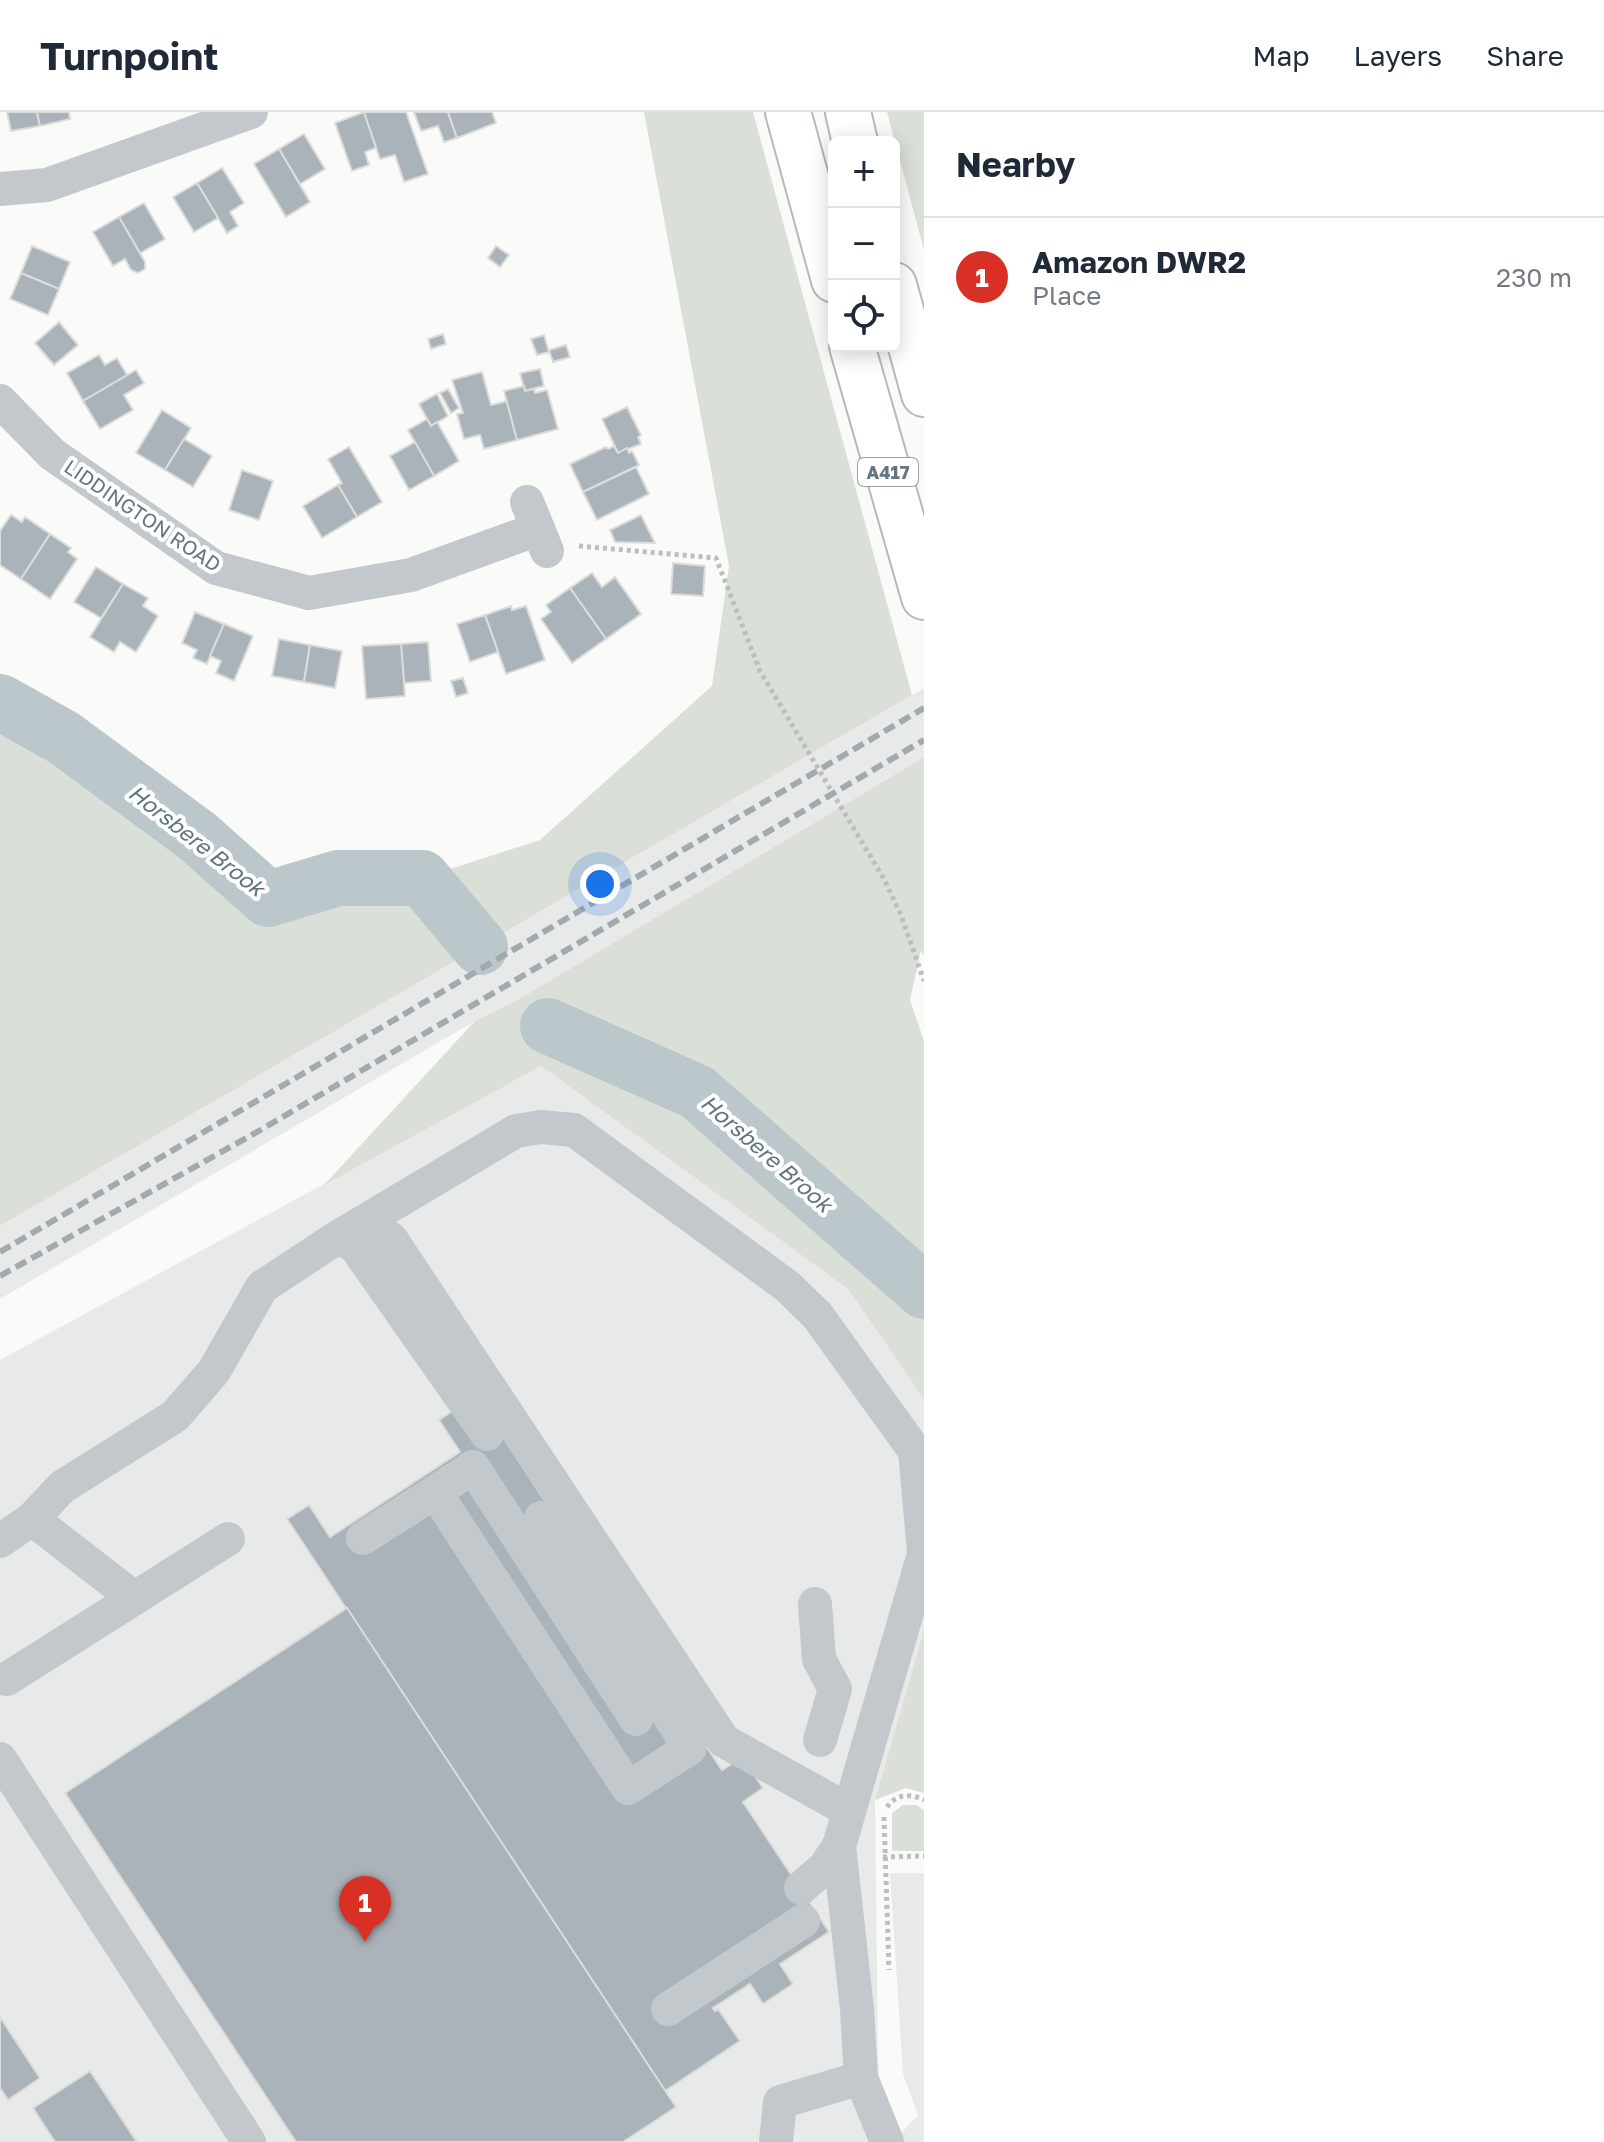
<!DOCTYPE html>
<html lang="en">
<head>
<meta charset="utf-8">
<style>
	:root { --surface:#fff; --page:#f2f2f3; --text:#1f2937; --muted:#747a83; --line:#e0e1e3; --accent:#d93025 }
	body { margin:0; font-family:"Golos Text",sans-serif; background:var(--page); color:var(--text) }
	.controls { position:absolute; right:24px; top:24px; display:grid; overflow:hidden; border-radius:12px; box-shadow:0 4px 20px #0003 }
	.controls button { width:72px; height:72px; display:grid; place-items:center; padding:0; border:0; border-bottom:2px solid var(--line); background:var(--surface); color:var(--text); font:40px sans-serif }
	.you { position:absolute; left:600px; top:772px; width:28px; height:28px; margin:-20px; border:6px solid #fff; border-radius:50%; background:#1a73e8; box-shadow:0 0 0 12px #1a73e833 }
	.badge { display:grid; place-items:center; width:52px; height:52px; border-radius:50%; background:var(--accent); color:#fff; font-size:26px; font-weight:700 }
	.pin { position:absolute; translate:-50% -66px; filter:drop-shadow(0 2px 4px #0008) }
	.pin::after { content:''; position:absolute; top:42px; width:28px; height:24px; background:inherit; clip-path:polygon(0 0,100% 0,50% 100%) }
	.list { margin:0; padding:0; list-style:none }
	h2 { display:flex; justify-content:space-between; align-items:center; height:104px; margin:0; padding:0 32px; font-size:34px }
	h2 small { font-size:26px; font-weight:400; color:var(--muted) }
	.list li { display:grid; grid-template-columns:52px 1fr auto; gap:24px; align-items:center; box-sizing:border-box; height:120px; padding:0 32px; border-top:2px solid var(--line) }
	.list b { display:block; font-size:30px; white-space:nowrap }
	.list p { margin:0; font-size:26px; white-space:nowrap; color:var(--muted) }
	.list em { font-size:26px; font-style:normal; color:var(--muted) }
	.icon { flex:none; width:44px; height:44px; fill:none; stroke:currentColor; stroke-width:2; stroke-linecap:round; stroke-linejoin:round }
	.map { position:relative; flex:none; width:924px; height:2030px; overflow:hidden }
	header { display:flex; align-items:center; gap:48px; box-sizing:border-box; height:112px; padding:0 40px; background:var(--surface); border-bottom:2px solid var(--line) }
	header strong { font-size:38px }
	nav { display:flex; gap:44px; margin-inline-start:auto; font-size:28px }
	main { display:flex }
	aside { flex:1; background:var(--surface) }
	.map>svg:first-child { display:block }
	.built { fill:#e8e9e9 }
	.green { fill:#dadfd7 }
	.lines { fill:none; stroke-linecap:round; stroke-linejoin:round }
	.river { stroke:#bbc7cb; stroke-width:56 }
	.building { fill:#aab3b9; stroke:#dcdcda; stroke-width:2 }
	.highway-casing { stroke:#b4b9bd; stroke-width:48 }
	.path { stroke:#bbbfc2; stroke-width:5; stroke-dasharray:4 4; stroke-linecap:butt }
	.minor { stroke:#c3c8cc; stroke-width:34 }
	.highway { stroke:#fff; stroke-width:44 }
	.rail { stroke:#a2aab0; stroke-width:6; stroke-dasharray:12 6; stroke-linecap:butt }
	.labels { text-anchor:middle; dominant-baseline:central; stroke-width:8; stroke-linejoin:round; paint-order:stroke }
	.shield { fill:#fff; stroke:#939fa8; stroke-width:2 }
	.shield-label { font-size:18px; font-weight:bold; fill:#657683 }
	.street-label { font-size:20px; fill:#657683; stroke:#fff }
	.water-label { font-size:22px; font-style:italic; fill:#60757c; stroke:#fff }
</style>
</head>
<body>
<header>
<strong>Turnpoint</strong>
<nav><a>Map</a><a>Layers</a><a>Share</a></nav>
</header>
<main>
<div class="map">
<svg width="924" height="2030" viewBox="0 0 924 2030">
	<rect width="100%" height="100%" fill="#fafaf8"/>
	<g class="built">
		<path d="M924 576V645L523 885 475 909 0 1187V1114Z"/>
		<path d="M541 954 848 1177 924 1287V1518L875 1688 878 1940 883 2030H0V1248Z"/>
		<path d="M890 1761H924V2030H893L918 2003 903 1962Z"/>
	</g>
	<g class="green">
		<path d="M644 0H753L912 583 0 1114V590L64 626 197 724 268 787 338 766H422L540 728 712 574 729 454Z"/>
		<path d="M887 0H924V138Z"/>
		<path d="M924 645V844L921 838 910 888 924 929V1287L848 1177 541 954 324 1073 475 909 523 885Z"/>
		<path d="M924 1518V1681L906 1676 875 1688Z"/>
		<path d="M903 1693H916L924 1698V1739H892V1701Z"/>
	</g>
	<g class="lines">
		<g class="river">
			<path d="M0 590 64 626 197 724 268 787 338 766H422L480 835"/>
			<path d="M548 914 697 980 924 1179"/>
		</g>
	</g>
	<g class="building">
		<path d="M7 0H37L40 14 11 19Z"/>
		<path d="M37 0H69L70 7 40 14Z"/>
		<path d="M364 0 376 36 365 40 369 53 352 59 335 11Z"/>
		<path d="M364 0H406L428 62 404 70 395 43 380 47Z"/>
		<path d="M414 0H448L457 26 444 30 438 14 421 19Z"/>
		<path d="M448 0H492L496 11 457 26Z"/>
		<path d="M304 22 325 57 300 72 279 37Z"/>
		<path d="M279 37 310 90 286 105 254 52Z"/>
		<path d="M222 56 244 91 230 100 238 114 227 121 197 71Z"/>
		<path d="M197 71 218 106 194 120 173 85Z"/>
		<path d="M144 91 165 127 140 141 119 105Z"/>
		<path d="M119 105 145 150V157L138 161 131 158 125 147 113 154 93 120Z"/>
		<path d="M32 134 70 150 59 177 21 161Z"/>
		<path d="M496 134 509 143 500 155 488 146Z"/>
		<path d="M21 161 59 177 48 203 10 187Z"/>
		<path d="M59 210 78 233 54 253 35 231Z"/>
		<path d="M443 222 446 232 431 237 428 227Z"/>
		<path d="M544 223 549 240 537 243 531 227Z"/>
		<path d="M566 233 570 245 553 250 549 238Z"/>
		<path d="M99 243 105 253 117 246 127 263 83 289 67 261Z"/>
		<path d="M540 257 544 274 525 279 520 261Z"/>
		<path d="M136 258 144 271 124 283 133 298 100 317 83 289Z"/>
		<path d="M482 260 491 293 507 289 517 328 484 337 480 323 464 327 457 302 463 301 452 268Z"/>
		<path d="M524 274 525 279 534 277 535 281 547 278 558 317 517 328 504 279Z"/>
		<path d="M448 277 459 296 451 301 440 281Z"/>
		<path d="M437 282 448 304 431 314 419 292Z"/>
		<path d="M627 295 641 323 638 325 641 332 618 341 602 307Z"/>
		<path d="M162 298 191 316 165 358 136 341Z"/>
		<path d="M427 307 431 314 437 310 459 349 434 364 408 318Z"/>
		<path d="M184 327 212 344 193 375 165 358Z"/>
		<path d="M415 330 434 364 409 378 390 344Z"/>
		<path d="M614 334 618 341 627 336 629 341 632 339 639 353 583 380 570 352 606 335 608 337Z"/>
		<path d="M349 335 382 390 357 405 338 373 342 371 328 347Z"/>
		<path d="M636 355 649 382 597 408 583 380Z"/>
		<path d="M242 358 273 369 259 408 229 398Z"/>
		<path d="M338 373 357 405 322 426 303 394Z"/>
		<path d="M11 403 22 410 25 405 50 422 21 467 0 453V419Z"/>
		<path d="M641 403 655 431 615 430 610 418Z"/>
		<path d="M50 422 71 436 68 440 77 447 50 487 21 467Z"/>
		<path d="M673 451 705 454 703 484 671 482Z"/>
		<path d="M96 455 123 472 101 506 74 490Z"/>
		<path d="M592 461 602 475 615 465 641 502 606 527 570 476Z"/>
		<path d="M123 472 148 486 143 494 158 504 136 540 120 530 114 540 90 525Z"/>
		<path d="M570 476 606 527 572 551 541 507 551 500 546 493Z"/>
		<path d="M511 494 512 498 526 494 545 548 506 562 485 503Z"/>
		<path d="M195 500 224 512 207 552 193 546 197 538 182 531Z"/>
		<path d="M485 503 498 540 470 550 457 512Z"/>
		<path d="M224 512 253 524 234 569 216 561 221 549 210 544Z"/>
		<path d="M279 527 310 533 304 570 272 564Z"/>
		<path d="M428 530 431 569 404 571 401 532Z"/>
		<path d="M401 532 405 584 366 587 362 534Z"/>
		<path d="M310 533 342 539 335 576 304 570Z"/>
		<path d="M463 566 468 581 456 585 451 569Z"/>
		<path d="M457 1296 497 1316 722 1658 742 1645 763 1676 743 1690 829 1820 780 1852 793 1872 763 1892 750 1872 713 1896 715 1899 718 1897 740 1929 665 1979 287 1407 309 1393 330 1425 460 1340 439 1308Z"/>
		<path d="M347 1496 676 1995 623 2030H296L65 1681Z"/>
		<path d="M0 1905 40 1966 8 1988 0 1976Z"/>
		<path d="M90 1959 137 2030H55L33 1996Z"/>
	</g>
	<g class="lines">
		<defs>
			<g id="highway">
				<path d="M788 0 834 168"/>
				<path d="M848 0 855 30"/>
				<path d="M894 173 924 282"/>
				<path d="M852 234 924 485"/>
			</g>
		</defs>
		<use href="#highway" class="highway-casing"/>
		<g class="path">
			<path d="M579 434 716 446 760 559 884 767 901 803 924 869"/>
			<path d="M887 1695C896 1682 910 1681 924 1688"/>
			<path d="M884 1705 889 1858"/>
			<path d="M883 1745 924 1744"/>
		</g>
		<g class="minor">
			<path d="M0 77 47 73 251 0"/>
			<path d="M0 289 52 342 216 456 309 481 411 463 538 417 547 439"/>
			<path d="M527 390 538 417"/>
			<path d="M367 1109 391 1127 724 1629 848 1698"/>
			<path d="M338 1125 355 1134 487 1322"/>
			<path d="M435 1380 473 1355 636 1607"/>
			<path d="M32 1407 134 1486"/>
			<path d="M363 1426 435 1380 628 1676 690 1636 541 1406"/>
			<path d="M0 1429 32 1407 62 1375 175 1304 214 1259 262 1175 338 1125 516 1019 541 1015 574 1018 787 1174 817 1203 915 1339 924 1440"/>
			<path d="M815 1492 819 1547 835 1577 820 1628"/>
			<path d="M7 1567 228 1427"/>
			<path d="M0 1647 249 2030"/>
			<path d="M801 1776 825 1755 839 1734"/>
			<path d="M668 1897 803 1809"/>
			<path d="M776 2030 780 1990 861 1966"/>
			<path d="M887 2030 861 1966 857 1897 839 1734 924 1442"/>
		</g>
		<use href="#highway" class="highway"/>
		<g class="rail">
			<path d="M0 1140 924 596"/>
			<path d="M0 1164 257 1020 924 628"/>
		</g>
	</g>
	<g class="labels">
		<rect class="shield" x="858" y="346" width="60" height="28" rx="6"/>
		<g class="shield-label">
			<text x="888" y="360">A417</text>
		</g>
		<g class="street-label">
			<text transform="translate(143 403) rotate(34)">LIDDINGTON ROAD</text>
		</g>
		<g class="water-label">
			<text transform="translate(197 728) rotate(38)">Horsbere Brook</text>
			<text transform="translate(767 1041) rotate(41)">Horsbere Brook</text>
		</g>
	</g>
</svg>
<div class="controls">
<button>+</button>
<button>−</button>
<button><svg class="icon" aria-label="locate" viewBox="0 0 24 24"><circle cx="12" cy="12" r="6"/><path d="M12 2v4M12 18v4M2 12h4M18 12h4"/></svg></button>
</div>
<div class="you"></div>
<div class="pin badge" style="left:365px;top:1830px">1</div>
</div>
<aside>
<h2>Nearby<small></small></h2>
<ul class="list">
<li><span class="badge">1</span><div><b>Amazon DWR2</b><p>Place</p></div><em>230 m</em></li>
</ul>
</aside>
</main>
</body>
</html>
